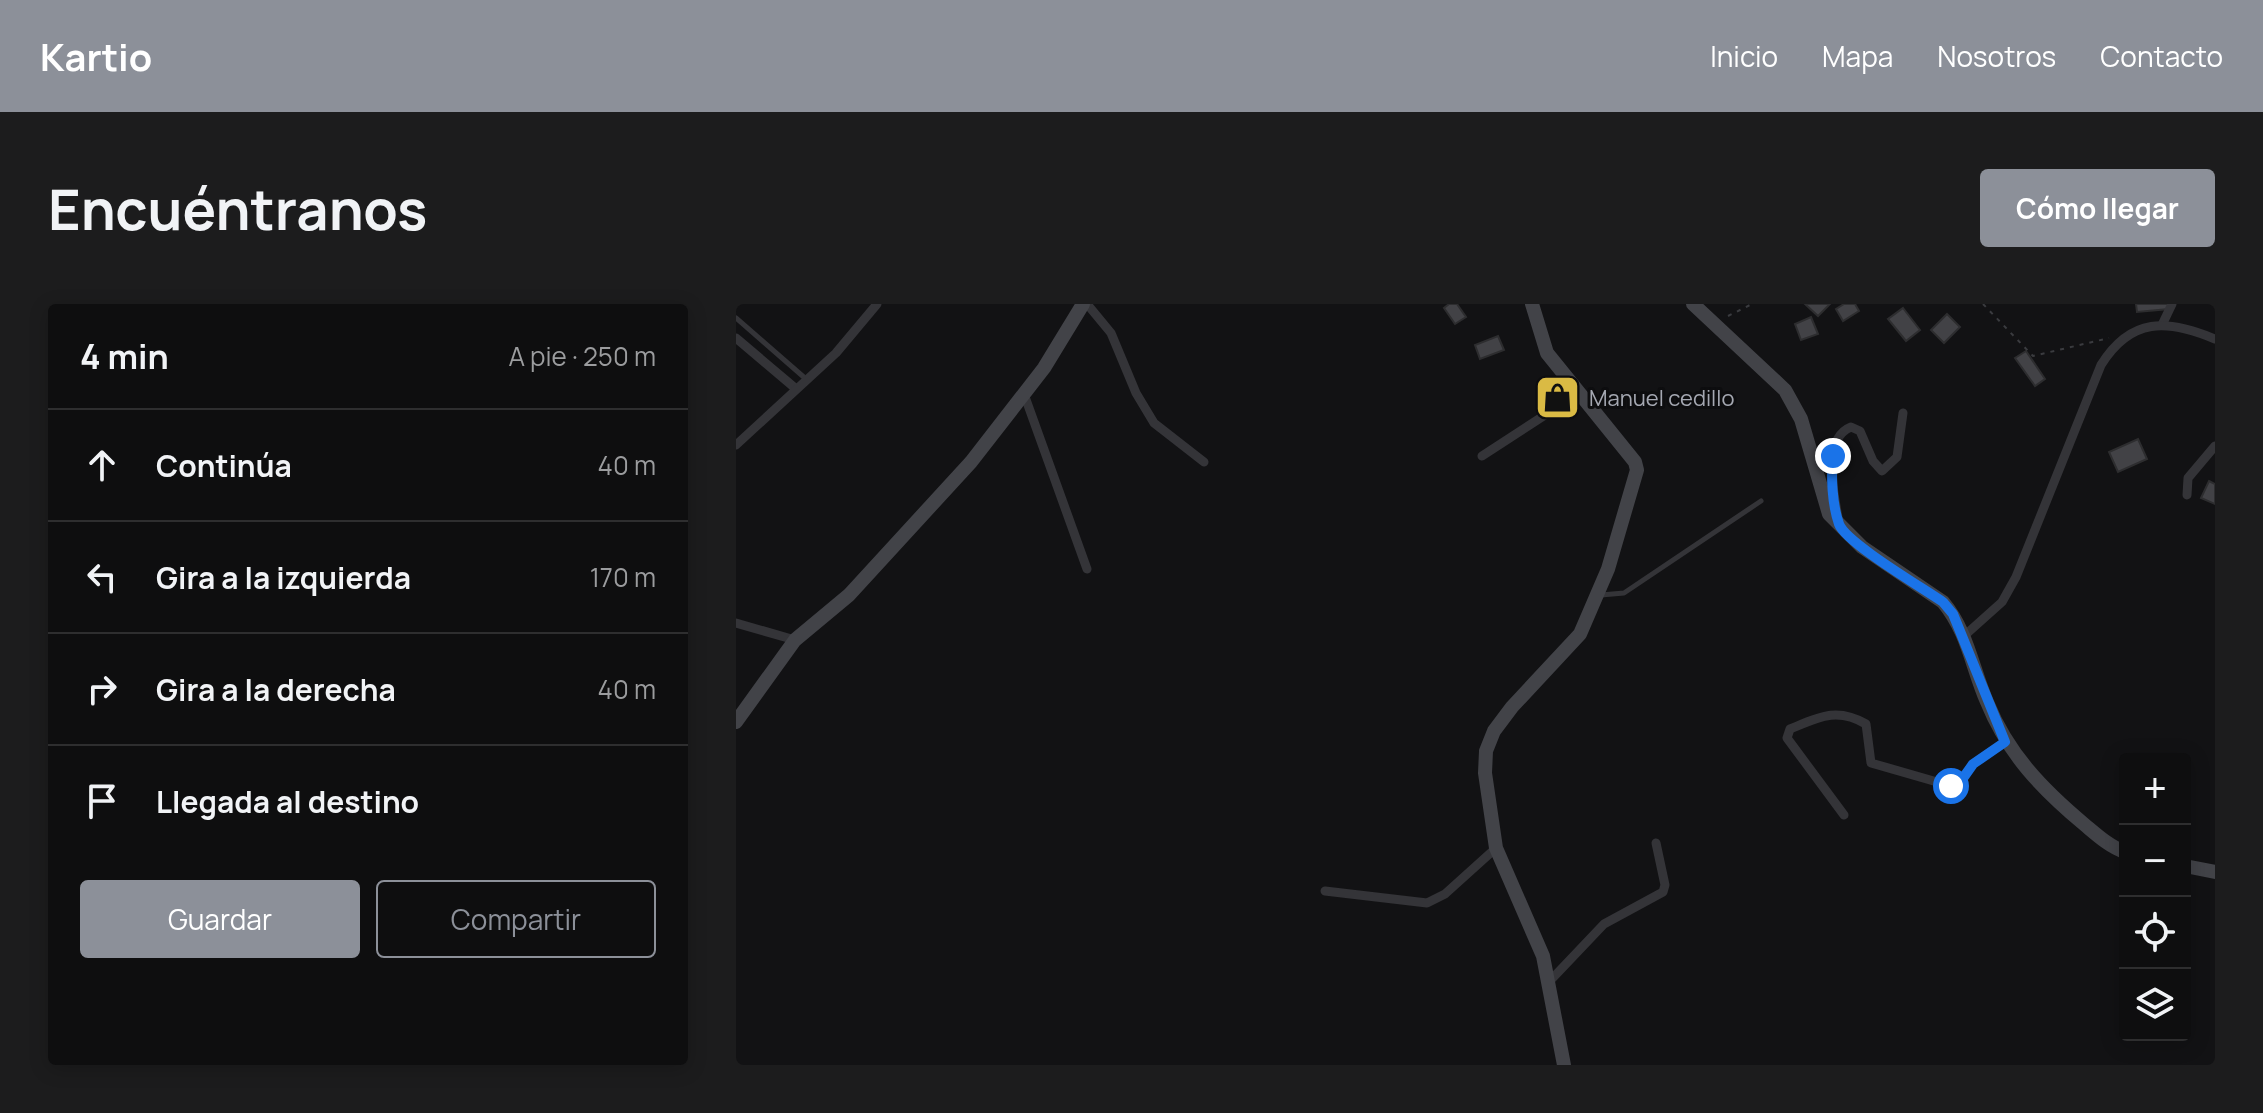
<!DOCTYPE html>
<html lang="es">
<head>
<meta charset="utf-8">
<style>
	:root { --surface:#0e0e0f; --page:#1c1c1d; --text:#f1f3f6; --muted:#9b9c9e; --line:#2e2e2f; --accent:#8c9099 }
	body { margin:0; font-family:Manrope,sans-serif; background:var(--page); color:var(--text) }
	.controls { position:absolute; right:24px; bottom:24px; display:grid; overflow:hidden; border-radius:8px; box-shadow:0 4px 20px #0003 }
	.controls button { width:72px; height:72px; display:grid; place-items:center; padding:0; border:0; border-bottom:2px solid var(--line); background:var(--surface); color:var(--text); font:40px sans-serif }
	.stop { position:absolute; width:24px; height:24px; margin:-18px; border:6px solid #1a73e8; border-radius:50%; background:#fff }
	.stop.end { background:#1a73e8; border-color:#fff; box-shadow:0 2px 8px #0008 }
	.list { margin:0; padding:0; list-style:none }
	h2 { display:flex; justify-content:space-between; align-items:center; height:104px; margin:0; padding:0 32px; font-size:34px }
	h2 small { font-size:26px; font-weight:400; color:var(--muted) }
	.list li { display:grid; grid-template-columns:52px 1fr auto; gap:24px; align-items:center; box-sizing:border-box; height:112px; padding:0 32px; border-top:2px solid var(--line) }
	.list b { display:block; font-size:30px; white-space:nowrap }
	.list em { font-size:26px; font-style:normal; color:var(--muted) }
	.actions { display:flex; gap:16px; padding:24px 32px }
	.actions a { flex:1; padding:18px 0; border:2px solid var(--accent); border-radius:8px; text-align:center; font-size:28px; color:var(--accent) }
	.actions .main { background:var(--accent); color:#fff }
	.icon { flex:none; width:44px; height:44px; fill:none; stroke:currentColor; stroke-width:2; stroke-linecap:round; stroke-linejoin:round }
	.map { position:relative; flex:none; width:1479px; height:761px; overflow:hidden; border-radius:8px }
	header { display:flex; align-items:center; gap:48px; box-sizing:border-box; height:112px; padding:0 40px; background:var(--accent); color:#fff }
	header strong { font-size:38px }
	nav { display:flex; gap:44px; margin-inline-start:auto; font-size:28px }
	.intro { display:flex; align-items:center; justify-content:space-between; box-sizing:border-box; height:192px; padding:0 48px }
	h1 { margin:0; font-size:56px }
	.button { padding:20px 36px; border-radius:8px; background:var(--accent); color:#fff; font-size:28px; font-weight:700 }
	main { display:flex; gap:48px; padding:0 48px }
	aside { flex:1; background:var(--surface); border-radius:8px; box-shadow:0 4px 20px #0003 }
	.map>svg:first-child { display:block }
	.building { fill:#424246; stroke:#2d2d2f; stroke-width:2 }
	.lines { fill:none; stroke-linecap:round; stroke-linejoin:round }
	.path { stroke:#3a3b3f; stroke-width:2; stroke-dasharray:4 6; stroke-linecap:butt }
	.lane { stroke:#343438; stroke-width:5 }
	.street { stroke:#343438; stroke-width:9 }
	.secondary { stroke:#424348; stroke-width:14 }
	.route { stroke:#1a73e8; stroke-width:10 }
	.labels { text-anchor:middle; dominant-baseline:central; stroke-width:6; stroke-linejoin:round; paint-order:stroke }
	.poi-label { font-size:22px; fill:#a5a8b2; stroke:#0d0d0f; text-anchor:start }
</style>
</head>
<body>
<header>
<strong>Kartio</strong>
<nav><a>Inicio</a><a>Mapa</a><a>Nosotros</a><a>Contacto</a></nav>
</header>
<div class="intro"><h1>Encuéntranos</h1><a class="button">Cómo llegar</a></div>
<main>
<aside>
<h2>4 min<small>A pie · 250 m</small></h2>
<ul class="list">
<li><svg class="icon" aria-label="ahead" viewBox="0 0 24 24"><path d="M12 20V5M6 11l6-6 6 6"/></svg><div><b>Continúa</b></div><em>40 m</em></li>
<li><svg class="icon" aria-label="left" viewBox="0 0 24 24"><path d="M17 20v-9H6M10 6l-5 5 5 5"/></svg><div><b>Gira a la izquierda</b></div><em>170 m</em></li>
<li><svg class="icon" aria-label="right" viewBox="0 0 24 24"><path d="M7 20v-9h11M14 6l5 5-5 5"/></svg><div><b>Gira a la derecha</b></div><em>40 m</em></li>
<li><svg class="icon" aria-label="arrive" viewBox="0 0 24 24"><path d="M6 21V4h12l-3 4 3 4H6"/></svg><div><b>Llegada al destino</b></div></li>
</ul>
<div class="actions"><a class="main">Guardar</a><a>Compartir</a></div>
</aside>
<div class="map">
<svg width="1479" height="761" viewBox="0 0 1479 761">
	<rect width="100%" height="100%" fill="#121214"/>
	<g class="building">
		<path d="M713 0H721L730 13 719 20 708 4Z"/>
		<path d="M1069 0H1094L1082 12Z"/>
		<path d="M1108 0H1119L1123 7 1107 17 1100 5Z"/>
		<path d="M1400 0H1432L1433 5 1401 8Z"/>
		<path d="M1167 4 1184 26 1170 37 1152 15Z"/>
		<path d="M1211 10 1224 23 1208 39 1195 26Z"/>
		<path d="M1075 13 1082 30 1065 36 1059 20Z"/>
		<path d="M762 32 768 46 744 55 739 41Z"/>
		<path d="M1290 47 1309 75 1299 82 1279 54Z"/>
		<path d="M1402 135 1411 155 1382 168 1373 148Z"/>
		<path d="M1473 177 1479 180V200L1465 194Z"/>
	</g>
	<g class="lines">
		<g class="path">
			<path d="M1247 0 1297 52 1373 34"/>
			<path d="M992 12 1016 0"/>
		</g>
		<g class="lane">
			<path d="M0 14 70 75"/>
			<path d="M865 291 888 289 1025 197"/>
		</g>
		<g class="street">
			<path d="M351 0 375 29 400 89 418 119 468 158"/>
			<path d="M1426 21 1436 0"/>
			<path d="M0 34 59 84"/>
			<path d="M288 90 351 265"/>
			<path d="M0 141 100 49 141 0"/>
			<path d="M746 152 843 89"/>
			<path d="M1451 191 1452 174 1479 142"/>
			<path d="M1103 219C1099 195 1084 135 1115 123L1124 127 1137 157 1146 167 1161 153 1167 109"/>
			<path d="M0 319 59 336"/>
			<path d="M1228 332 1266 298 1280 273 1365 61C1395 13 1431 15 1479 35"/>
			<path d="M1108 511 1051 434 1054 425C1083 413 1101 403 1130 420L1135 459 1215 482 1225 477 1237 460 1269 438"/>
			<path d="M589 587 691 599 709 590 760 544"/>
			<path d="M811 680 868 620 927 588 929 581 920 539"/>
		</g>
		<g class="secondary">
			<path d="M796 0 811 49 899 158 901 166 872 265 844 330 776 403 758 427 750 447 749 469 760 544 807 652 828 761"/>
			<path d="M957 0 1049 86 1065 115 1093 210 1126 243 1207 298C1232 328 1236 364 1251 398 1272 450 1306 485 1349 521 1361 531 1374 543 1389 548"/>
			<path d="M0 418 59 336 113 291 235 158 308 64 347 0"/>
			<path d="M1449 562 1479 568"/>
		</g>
	</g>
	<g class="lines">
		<path class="route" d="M1097 152C1095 173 1096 200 1103 220 1110 239 1187 284 1207 298L1217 310 1269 438 1237 460 1225 477 1215 482"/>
	</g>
	<defs>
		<symbol id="shop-square" viewBox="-11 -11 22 22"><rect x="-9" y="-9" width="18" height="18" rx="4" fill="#daba44" stroke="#0d0d0f"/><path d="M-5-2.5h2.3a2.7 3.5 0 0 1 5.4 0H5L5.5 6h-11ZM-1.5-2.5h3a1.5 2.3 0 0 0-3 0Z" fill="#111"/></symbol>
	</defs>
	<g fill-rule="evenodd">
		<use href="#shop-square" x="796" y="68" width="51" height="51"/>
	</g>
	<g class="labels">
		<g class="poi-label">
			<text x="853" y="94">Manuel cedillo</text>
		</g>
	</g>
</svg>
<div class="controls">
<button>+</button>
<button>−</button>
<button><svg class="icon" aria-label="locate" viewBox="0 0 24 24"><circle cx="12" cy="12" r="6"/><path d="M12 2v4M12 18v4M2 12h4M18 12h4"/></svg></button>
<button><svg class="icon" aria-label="layers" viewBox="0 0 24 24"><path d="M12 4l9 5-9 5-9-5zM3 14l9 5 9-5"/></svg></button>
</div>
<div class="stop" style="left:1215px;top:482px"></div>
<div class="stop end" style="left:1097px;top:152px"></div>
</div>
</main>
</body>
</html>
